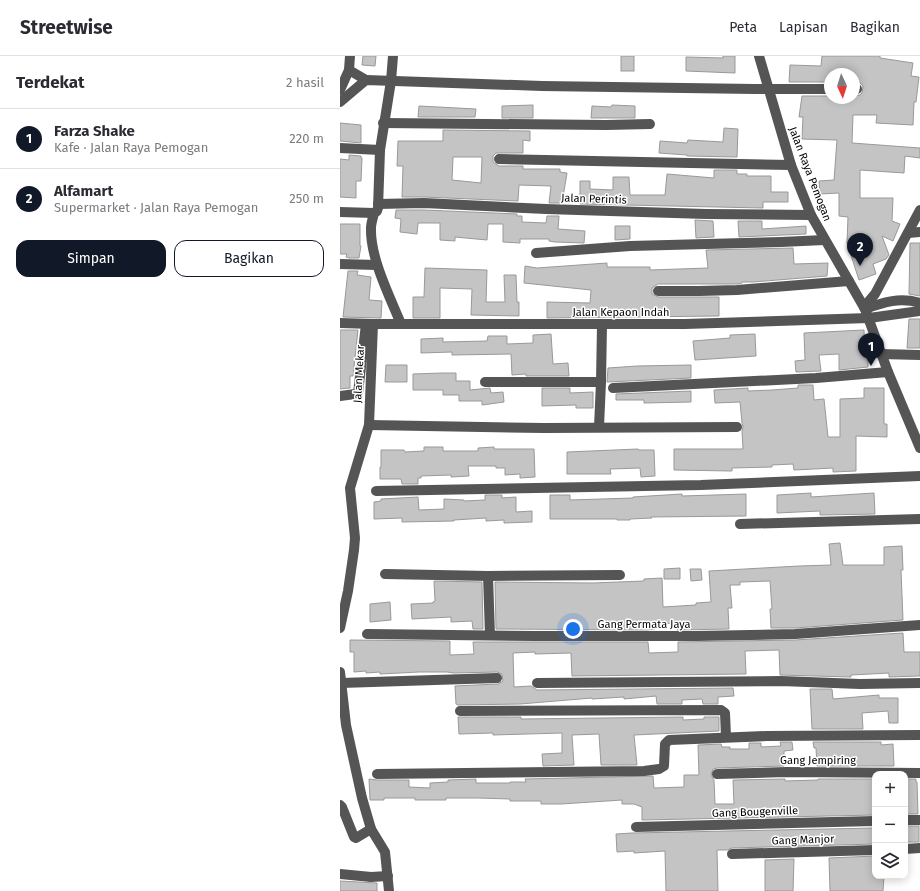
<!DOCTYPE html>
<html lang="id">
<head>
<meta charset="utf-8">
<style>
	:root { --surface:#fff; --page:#f2f2f3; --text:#2b2b33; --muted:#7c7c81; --line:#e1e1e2; --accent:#111827 }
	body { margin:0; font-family:"Fira Sans",sans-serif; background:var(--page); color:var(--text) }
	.controls { position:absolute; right:12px; bottom:12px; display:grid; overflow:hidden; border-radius:8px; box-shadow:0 2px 10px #0003 }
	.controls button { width:36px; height:36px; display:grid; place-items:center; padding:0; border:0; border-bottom:1px solid var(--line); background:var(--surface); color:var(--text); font:20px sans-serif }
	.compass { position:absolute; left:484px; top:12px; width:36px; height:36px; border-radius:50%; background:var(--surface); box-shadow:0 2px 10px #0003; rotate:176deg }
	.you { position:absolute; left:233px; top:573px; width:14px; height:14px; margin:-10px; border:3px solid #fff; border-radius:50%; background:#1a73e8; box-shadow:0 0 0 6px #1a73e833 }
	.badge { display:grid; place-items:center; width:26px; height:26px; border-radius:50%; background:var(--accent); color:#fff; font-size:13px; font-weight:700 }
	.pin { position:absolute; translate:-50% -33px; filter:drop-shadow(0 1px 2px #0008) }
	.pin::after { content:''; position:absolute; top:21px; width:14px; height:12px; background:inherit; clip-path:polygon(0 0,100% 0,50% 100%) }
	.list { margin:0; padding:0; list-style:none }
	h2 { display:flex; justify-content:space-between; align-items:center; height:52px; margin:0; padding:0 16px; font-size:17px }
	h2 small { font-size:13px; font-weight:400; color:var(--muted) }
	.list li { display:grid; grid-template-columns:26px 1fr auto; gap:12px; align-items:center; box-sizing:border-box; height:60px; padding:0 16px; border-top:1px solid var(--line) }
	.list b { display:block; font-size:15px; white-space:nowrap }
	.list p { margin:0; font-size:13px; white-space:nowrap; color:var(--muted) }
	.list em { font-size:13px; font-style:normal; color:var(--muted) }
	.actions { display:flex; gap:8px; padding:12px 16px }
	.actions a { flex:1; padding:9px 0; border:1px solid var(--accent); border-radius:12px; text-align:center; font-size:14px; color:var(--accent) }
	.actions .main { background:var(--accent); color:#fff }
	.icon { flex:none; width:22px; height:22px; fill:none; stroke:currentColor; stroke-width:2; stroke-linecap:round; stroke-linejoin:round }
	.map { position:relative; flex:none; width:580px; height:835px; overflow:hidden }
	header { display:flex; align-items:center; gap:24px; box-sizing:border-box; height:56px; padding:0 20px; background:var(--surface); border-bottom:1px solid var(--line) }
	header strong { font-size:19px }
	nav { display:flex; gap:22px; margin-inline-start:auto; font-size:14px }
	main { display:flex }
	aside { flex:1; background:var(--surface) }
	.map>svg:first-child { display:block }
	.building { fill:#c4c4c4; stroke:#999; fill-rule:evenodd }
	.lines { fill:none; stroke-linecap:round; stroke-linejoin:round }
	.minor { stroke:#555; stroke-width:10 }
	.labels { text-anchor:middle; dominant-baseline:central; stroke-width:3; stroke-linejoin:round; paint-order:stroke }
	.street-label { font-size:11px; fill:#000; stroke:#fff }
</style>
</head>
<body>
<header>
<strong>Streetwise</strong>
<nav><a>Peta</a><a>Lapisan</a><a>Bagikan</a></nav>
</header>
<main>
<aside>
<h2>Terdekat<small>2 hasil</small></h2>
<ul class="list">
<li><span class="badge">1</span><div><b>Farza Shake</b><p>Kafe · Jalan Raya Pemogan</p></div><em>220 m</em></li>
<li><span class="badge">2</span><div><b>Alfamart</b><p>Supermarket · Jalan Raya Pemogan</p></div><em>250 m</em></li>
</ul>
<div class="actions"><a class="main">Simpan</a><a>Bagikan</a></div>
</aside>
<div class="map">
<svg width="580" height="835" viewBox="0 0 580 835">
	<rect width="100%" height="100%" fill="#fff"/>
	<g class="building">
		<path d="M23 0H36L35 10 22 9Z"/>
		<rect x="281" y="0" width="13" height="15"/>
		<path d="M383 0H395V17L346 15V1L383 2Z"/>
		<path d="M482 0H540V2L573 7 571 20 579 21 576 46H574L573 69 536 67 537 59H513L512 87 580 92V102L565 100 564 117 520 114V142H553L552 165 560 168 553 185 542 180 549 199 546 203 533 208 536 218 519 224 507 187 508 161 499 160V137L480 138 479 125 494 124 497 84 462 83 463 61H459L462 40H490V42H514V40L520 39 522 37 523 30 520 27 514 26V18H490V26H449L450 9 481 10Z"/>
		<path d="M193 49V62H162V50Z"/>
		<path d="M272 49 295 50V62H251L252 50 271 51Z"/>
		<path d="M79 50 136 53 135 61H78Z"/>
		<path d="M0 67 21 69V87L0 85Z"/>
		<path d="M384 72 398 73 397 101 347 100V99L319 97 320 85 347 87 348 84 383 86Z"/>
		<path d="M103 74 190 75V85L183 84V97H156L153 100V106L159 110H183V113H220V116L227 117 222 147H209L211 130 179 129 178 145 84 141H62L63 110H57L58 85H103ZM113 101H142L141 127 112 124Z"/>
		<path d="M9 99 21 100V102H22L21 125H16V142L0 141V103L9 104Z"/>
		<path d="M374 114H397V118H407V120H431V136H448V146H423V152L240 148V125H250V133L273 134V121H289L290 139H325L327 118 374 122Z"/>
		<path d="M56 154H84L177 158V160H182V166L206 167 207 160H219L218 173 245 175 244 187 215 186 209 185V183H180V187L163 186V168H148L147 184 115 181V185L100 184V167H78L77 178 60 176 61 163 55 162Z"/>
		<path d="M355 164 373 165 374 181 356 182Z"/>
		<path d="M398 165H422V173L466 170V178L399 181Z"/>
		<path d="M0 168H20V190H21L19 202H9L6 201 7 198H0Z"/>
		<path d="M275 170H290V183L275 184Z"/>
		<path d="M570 187H580V240L569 238Z"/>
		<path d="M453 192 454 208 488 207 487 220 413 226H402V227L397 228H318L312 232V238L318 241H379V260L207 262V246L250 247 251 234 184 227 185 210 197 212 267 207V211H310V214L368 212 366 194Z"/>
		<path d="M85 212 147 214 146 246H165L164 219H176L177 246H179V260L131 259 132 233 100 232V262H73V241H84Z"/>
		<path d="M8 215H18L17 219 31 221 29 244 42 245 41 262 3 261Z"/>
		<path d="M569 263H580V292H567Z"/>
		<path d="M0 274H18L13 320H10V332L0 333Z"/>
		<path d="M524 274 525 301H528V311L499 314V298L479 299 481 315 456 316 455 305 465 304 464 277Z"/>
		<path d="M211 278 213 308 228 307 229 320H186V318L172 319 171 298 112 299V296L81 297V283L103 282V286L147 285 148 280H167V288L193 287V279Z"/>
		<path d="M415 278 416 300 355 304 353 285 390 282V279Z"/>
		<path d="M46 309H67V326H45Z"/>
		<path d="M351 309V322L267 326 268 312 297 310Z"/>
		<path d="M102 317H116V325H130V334L150 332 151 337 163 336 164 346 142 349V345H119V339H103V334H73V318Z"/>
		<path d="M458 329H473L474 344 484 343 488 381H500V343L524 342V332H544V368H547V381L516 380V415L493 416V412L454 414 453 408 432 409V411L392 412V415L334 414V393H403L402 375 403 371 402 367 400 346 375 347 374 334 408 332V335L432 334 458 332Z"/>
		<path d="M202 332H230V337L253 336V352H236V349L202 350Z"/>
		<path d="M351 335V346L304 347V344H276V338Z"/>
		<path d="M84 391H103V395H138V392L154 391V393H194L195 421 180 422V418L165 419V412H156V410H128L129 420 111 421V419L81 420V422H78V428H62L61 423H40V411H41V394H64L65 396 84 395Z"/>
		<path d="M298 393V394H314L315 420 301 421 300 412 270 413 271 418H227V396Z"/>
		<path d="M471 437V441L534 437 535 458 480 459V455L437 457V439Z"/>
		<path d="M342 438V440L406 438V460L311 461 312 462 290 463V464H277V463H210V439H230V444L293 442V441Z"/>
		<path d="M145 439H162V442L176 441V456L192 455V466L164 467V464L146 465V462L114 464V465L62 466V462L34 463V446L41 445V443L78 441 79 454 104 453V443L124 444V445L145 444Z"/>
		<path d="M500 487 503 509H544V491L562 490 563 514H561L563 564 455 572H431L430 553H432L430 525 400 526V529H390L392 552H388L389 573 337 574V567L315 568V573L307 574 156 573 155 526 253 527 304 525V523L322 522 323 551 356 549V547L371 546 369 515 459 510 491 509 489 488Z"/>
		<path d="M340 512V523H324V513Z"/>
		<path d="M350 513H361L362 524 351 525Z"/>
		<path d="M94 525 142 526 143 573H133L132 565 111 566V561L72 563 71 548 93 547V546L95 545Z"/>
		<path d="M50 546 51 564 30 566V548Z"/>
		<path d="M563 577 564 596H580V620L549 621V617L511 619V621L440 619 439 594 405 595 406 618 232 620 231 597 195 598V596L173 597 174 631 191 630 197 634 393 632 394 640 378 641V648H363L362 643 342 644V648H317L316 640 284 643V641L252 643V642L180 648 118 649 116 648 115 630 158 628 163 625 162 618 157 616 114 617 107 616H79L40 618V616L26 617V615L14 616V596H10V584L110 585V599L134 598 133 586H308L309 597 338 596V586L455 584Z"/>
		<path d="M470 633H492L493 643 539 639V642H558V667H549L548 655 522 657 523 673H472Z"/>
		<path d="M118 661H181V663L343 661V664L364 663V661H379V675L294 679 297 709H261L259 678 232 679 234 709 203 710 202 698 222 697V677L153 679V677L119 678Z"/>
		<path d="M440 686H452L453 694 444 695V710L377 712 373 713 371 719 374 724 375 748H394L393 724 445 723V725L478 724V723H535V759L302 764V751L294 748H282V744L221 748H201V745H170V743L138 742H106V744H75V742H44V744H30L29 723 37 724H69V731L90 732V727L108 726V724L136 723V727H170V726H186L185 723 313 720 314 732 344 731V719H359L358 689 381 688 382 691H390V693H409V687H421V691L441 690Z"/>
		<path d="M473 686H541V689L553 688 554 710H477L476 692H474Z"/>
		<path d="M565 723H576V726H577L578 758H565Z"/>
		<rect x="565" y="770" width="14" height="16"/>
		<path d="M535 772V788L392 792 387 794H377L378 835H326L325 795 294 797V795L277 796 276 778 292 777Z"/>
		<path d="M535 800V820H544L543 835H490L489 802Z"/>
		<path d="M454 803 453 835H425V804Z"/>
		<path d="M0 825 37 827V835H0Z"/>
	</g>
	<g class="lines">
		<g class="minor">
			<path d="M10 0 9 14 26 24"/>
			<path d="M53 0 51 25 40 94 38 152 37 155 34 157C33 162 31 167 31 172 30 202 50 241 61 268"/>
			<path d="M419 0 451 109 471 159 525 253 548 316 580 392"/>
			<path d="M514 33H517"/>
			<path d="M0 34 9 14"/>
			<path d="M0 46 26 24 202 30 415 33H490"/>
			<path d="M43 67 266 69 310 68"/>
			<path d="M0 92 40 94"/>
			<path d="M159 103 451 109"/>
			<path d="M38 148 84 147 206 153 366 158 471 159"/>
			<path d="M0 156 34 157"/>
			<path d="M568 177 580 176"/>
			<path d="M196 197 290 190 441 186 484 184"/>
			<path d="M0 208 37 209"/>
			<path d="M318 235H359L397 234 509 225"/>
			<path d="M524 251 535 238 580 154"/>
			<path d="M525 253C544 246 560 241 580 247"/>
			<path d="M0 267 33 268H345L529 262 580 255"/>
			<path d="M541 298 580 299"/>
			<path d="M145 326H261L262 269"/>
			<path d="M273 332 476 322 548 316"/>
			<path d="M0 340 15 338 18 337 26 268"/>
			<path d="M29 369 204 372 397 371"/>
			<path d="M259 371 261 326"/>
			<path d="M36 435 361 429 580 420"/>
			<path d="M400 468 580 463"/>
			<path d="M45 518 148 520 280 519"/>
			<path d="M148 520 150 579"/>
			<path d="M0 572 8 535 14 494 15 482 10 432 29 369 33 268"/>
			<path d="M27 578 195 580H356L455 578 580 569"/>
			<path d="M0 616 6 669 22 742 31 773 45 796 49 835"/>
			<path d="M1 627 157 622"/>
			<path d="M197 627 441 625 520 628 580 627"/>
			<path d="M120 655 381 654 385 657 386 681"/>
			<path d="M37 718 304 715 319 713 324 710 325 688 329 684 427 680 580 679"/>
			<path d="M377 718 446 716 580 717"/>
			<path d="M0 749 2 751 14 781 16 782 31 773"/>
			<path d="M565 764H580"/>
			<path d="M296 771 535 765"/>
			<path d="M565 793 580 792"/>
			<path d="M392 798 535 794"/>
			<path d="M0 818 31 821 48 820"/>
		</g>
	</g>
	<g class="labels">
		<g class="street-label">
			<text transform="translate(470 118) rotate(69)">Jalan Raya Pemogan</text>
			<text transform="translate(254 143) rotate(2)">Jalan Perintis</text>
			<text x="281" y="256">Jalan Kepaon Indah</text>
			<text transform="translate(19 318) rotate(-87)">Jalan Mekar</text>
			<text x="304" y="568">Gang Permata Jaya</text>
			<text x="478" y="704">Gang Jempiring</text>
			<text transform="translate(415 756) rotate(-2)">Gang Bougenville</text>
			<text transform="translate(463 784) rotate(-2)">Gang Manjor</text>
		</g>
	</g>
</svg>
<div class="controls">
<button>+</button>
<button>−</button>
<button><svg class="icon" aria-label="layers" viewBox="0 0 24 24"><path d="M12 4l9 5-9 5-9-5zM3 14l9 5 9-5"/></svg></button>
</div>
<svg class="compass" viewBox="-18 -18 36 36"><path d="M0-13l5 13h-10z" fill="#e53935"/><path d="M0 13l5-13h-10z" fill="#7c7c81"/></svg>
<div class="you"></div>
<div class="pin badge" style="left:531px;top:310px">1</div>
<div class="pin badge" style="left:520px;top:210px">2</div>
</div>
</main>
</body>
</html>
